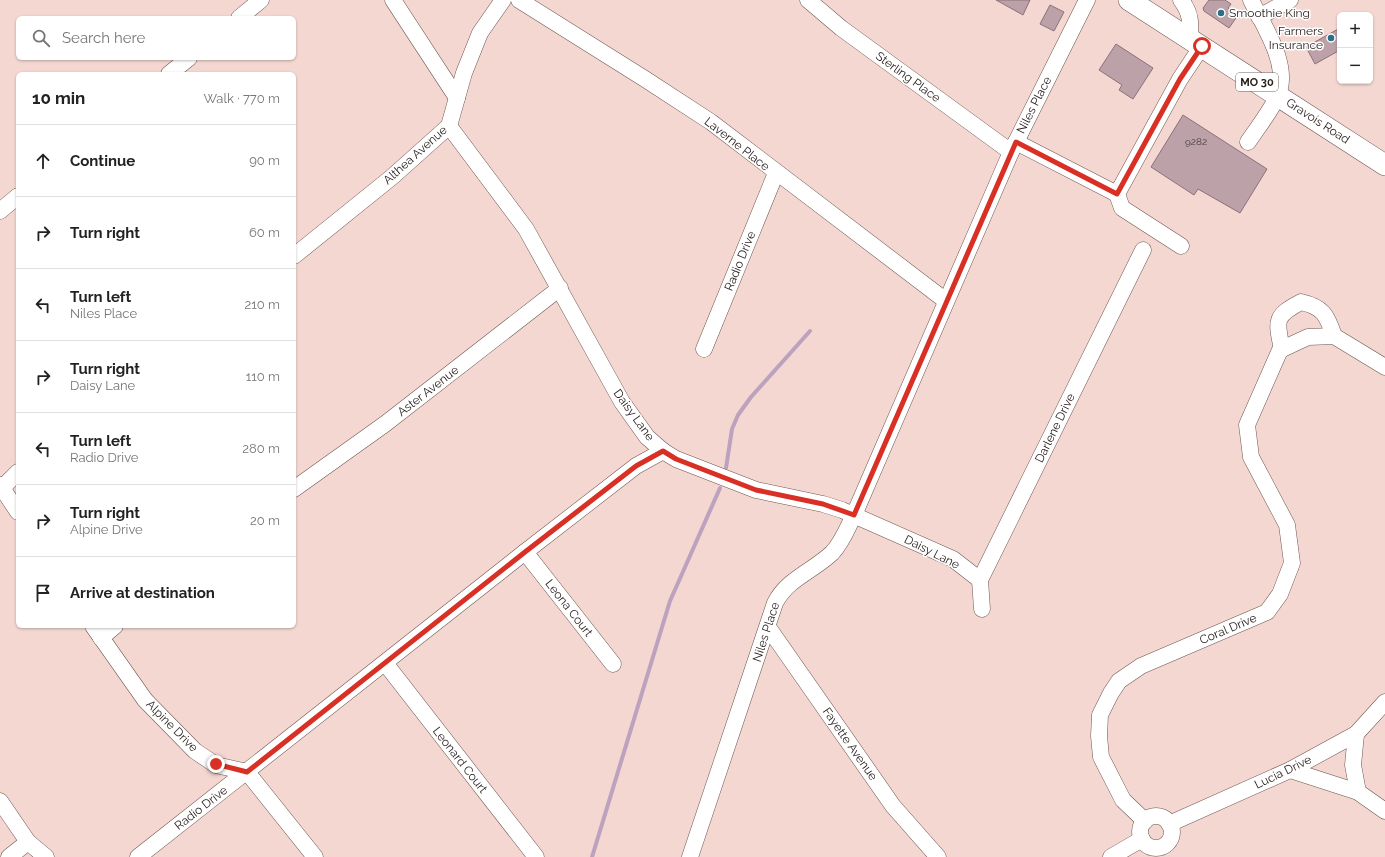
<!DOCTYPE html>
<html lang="en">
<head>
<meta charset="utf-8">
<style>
	:root { --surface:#fff; --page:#f6f6f6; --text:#222; --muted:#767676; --line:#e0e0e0 }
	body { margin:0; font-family:Raleway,sans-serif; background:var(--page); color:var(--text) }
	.controls { position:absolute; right:12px; top:12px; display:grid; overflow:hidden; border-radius:6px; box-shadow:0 1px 3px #0004 }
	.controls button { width:36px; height:36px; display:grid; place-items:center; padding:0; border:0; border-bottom:1px solid var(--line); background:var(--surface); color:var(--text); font:20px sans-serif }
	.stop { position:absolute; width:12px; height:12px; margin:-9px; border:3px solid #d93025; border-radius:50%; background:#fff }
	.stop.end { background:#d93025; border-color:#fff; box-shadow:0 1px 4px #0008 }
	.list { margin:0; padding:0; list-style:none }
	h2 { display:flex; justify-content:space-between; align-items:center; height:52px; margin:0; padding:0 16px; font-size:17px }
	h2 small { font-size:13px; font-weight:400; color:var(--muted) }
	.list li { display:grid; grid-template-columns:26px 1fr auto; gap:12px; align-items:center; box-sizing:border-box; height:72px; padding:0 16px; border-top:1px solid var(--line) }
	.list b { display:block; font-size:15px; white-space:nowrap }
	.list p { margin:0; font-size:13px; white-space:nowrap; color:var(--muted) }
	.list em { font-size:13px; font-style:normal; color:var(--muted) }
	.icon { flex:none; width:22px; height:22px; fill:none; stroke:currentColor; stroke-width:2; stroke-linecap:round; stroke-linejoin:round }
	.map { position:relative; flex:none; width:1385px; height:857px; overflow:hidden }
	.search { position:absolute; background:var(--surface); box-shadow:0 1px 3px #0004; left:16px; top:16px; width:280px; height:44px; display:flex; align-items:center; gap:10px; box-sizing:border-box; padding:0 14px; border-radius:6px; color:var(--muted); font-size:15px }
	.panel { position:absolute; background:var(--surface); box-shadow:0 1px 3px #0004; left:16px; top:72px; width:280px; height:556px; border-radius:6px }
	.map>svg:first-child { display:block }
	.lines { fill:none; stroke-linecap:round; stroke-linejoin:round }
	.stream { stroke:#bca2be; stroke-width:4 }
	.building { fill:#bca1a9; stroke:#8b7179 }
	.minor-casing { stroke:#6e5650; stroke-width:17 }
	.major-casing { stroke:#6e5650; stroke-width:22 }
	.minor { stroke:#fff; stroke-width:16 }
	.major { stroke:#fff; stroke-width:21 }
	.route { stroke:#d93025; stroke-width:5 }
	.poi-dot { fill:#2e6e82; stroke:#fff; stroke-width:1.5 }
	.labels { text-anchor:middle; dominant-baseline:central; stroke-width:3; stroke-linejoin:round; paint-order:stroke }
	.number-label { font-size:10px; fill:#4f4142 }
	.shield { fill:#fff; stroke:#6b6462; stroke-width:1 }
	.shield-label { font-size:11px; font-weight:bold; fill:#2b211f }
	.poi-label { font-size:12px; fill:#2b211f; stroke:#fff; text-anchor:start }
	.street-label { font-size:12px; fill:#2b211f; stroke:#fff }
</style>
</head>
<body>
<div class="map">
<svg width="1385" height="857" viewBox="0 0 1385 857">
	<rect width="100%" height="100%" fill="#f4d7d1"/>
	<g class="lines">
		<g class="stream">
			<path d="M726 468 732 429 738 415 751 397 810 331"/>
			<path d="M592 857 670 601 720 488"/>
		</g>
	</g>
	<g class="building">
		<path d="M996 0H1030L1023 15Z"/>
		<path d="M1209 0H1225L1231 4 1228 8 1238 15 1229 28 1204 11 1203 8Z"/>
		<path d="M1050 5 1064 12 1054 31 1040 24Z"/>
		<path d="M1340 28V50L1315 64 1306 47Z"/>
		<path d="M1116 44 1153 68 1133 99 1119 90 1122 85 1099 70Z"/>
		<path d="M1183 115 1267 169 1240 213 1198 189 1194 195 1151 167Z"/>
	</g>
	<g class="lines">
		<defs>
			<g id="minor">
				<path d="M393 0 457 98"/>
				<path d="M519 0 645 79 711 122 946 301"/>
				<path d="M808 0 841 28 1011 152"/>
				<path d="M1181 0C1191 13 1191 23 1190 39"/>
				<path d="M1259 17 1290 0"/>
				<path d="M239 18 261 0"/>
				<path d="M169 74 189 58"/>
				<path d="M449 126 526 229 622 402 647 437 663 451 676 459 756 490 823 504 842 510 953 559 980 580"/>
				<path d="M1016 142 1117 194 1180 79 1202 46"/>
				<path d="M1248 142C1258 127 1271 111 1278 95 1290 64 1264 27 1251 0"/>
				<path d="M1117 194 1122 208 1181 246"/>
				<path d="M0 211 18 196"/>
				<path d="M294 256 392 177 449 126 464 73 480 33 503 0"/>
				<path d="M704 349 776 173"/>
				<path d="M1282 349C1276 321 1274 316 1301 302 1323 307 1327 315 1334 336"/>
				<path d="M0 485 18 512"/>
				<path d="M2 488 18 472"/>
				<path d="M294 489 385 424 560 288"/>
				<path d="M525 552 613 664"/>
				<path d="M982 609 980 580 1143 250"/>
				<path d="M93 626 145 700 195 751 216 765 247 772 315 857"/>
				<path d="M768 627 893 806 938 857"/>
				<path d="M101 638 115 626"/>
				<path d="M385 663 536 857"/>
				<path d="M1356 734 1353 765 1358 792"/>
				<path d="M1290 770 1358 792 1385 811"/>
				<path d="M0 801 28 842 46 857"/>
				<circle cx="1156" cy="832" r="16"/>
				<path d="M1145 821 1123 800 1101 757 1099 736 1100 715 1111 693 1119 681 1141 666 1267 612 1280 594 1292 563 1287 525 1251 457 1247 425 1280 350 1308 337 1334 336 1385 367"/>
				<path d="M1169 824 1290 770 1356 734 1385 702"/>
				<path d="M9 857 28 842"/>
				<path d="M138 857 525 552 636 466 663 451"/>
				<path d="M690 857 775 603C787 579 813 571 832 553 842 543 848 527 854 515L1011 152 1087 0"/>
				<path d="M1111 857 1142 839"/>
			</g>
			<path id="major" d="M1129 0 1385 165"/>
		</defs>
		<use href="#minor" class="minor-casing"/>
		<use href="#major" class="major-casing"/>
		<use href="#minor" class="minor"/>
		<use href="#major" class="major"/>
	</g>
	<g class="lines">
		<path class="route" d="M216 764 247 772 525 552 636 466 663 451 676 459 756 490 823 504 854 515 1016 142 1117 194 1180 79 1202 46"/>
	</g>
	<g class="poi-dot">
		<circle cx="1221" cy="13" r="4"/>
		<circle cx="1331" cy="38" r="4"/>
	</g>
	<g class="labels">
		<g class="number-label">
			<text x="1196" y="141">9282</text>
		</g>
		<rect class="shield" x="1236" y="73" width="42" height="18" rx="3"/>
		<g class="shield-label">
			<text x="1257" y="82">MO 30</text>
		</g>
		<g class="poi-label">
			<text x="1229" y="13">Smoothie King</text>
			<text x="1323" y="31" text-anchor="end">Farmers<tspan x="1323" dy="14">Insurance</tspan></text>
		</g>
		<g class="street-label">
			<text transform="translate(908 77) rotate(36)">Sterling Place</text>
			<text transform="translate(1034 105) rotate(-63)">Niles Place</text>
			<text transform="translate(1318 121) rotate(33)">Gravois Road</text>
			<text transform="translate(737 144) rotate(38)">Laverne Place</text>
			<text transform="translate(415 155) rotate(-42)">Althea Avenue</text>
			<text transform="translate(740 261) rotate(-68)">Radio Drive</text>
			<text transform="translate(428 391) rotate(-38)">Aster Avenue</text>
			<text transform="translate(634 415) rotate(54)">Daisy Lane</text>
			<text transform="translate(1055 428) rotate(-64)">Darlene Drive</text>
			<text transform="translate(932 552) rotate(27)">Daisy Lane</text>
			<text transform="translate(569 608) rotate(52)">Leona Court</text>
			<text transform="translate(1228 629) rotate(-23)">Coral Drive</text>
			<text transform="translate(766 632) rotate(-72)">Niles Place</text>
			<text transform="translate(172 726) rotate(45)">Alpine Drive</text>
			<text transform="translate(850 744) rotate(55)">Fayette Avenue</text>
			<text transform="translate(460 760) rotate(52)">Leonard Court</text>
			<text transform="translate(1283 772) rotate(-26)">Lucia Drive</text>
			<text transform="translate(201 808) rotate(-38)">Radio Drive</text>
		</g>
	</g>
</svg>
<div class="controls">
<button>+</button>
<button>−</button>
</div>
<div class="stop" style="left:1202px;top:46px"></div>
<div class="stop end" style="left:216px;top:764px"></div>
<div class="search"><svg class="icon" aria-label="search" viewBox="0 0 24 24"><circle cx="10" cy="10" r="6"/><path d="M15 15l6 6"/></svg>Search here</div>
<section class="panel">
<h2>10 min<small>Walk · 770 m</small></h2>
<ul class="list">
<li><svg class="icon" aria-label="ahead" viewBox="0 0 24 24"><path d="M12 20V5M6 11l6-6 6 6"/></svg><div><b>Continue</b></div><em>90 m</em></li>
<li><svg class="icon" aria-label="right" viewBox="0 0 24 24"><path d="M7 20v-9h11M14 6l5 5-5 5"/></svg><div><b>Turn right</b></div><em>60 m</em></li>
<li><svg class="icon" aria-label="left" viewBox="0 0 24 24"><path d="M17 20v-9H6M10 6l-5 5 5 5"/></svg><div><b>Turn left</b><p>Niles Place</p></div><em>210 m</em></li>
<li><svg class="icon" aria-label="right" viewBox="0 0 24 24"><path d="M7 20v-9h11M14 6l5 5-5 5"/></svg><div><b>Turn right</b><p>Daisy Lane</p></div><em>110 m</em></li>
<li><svg class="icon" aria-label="left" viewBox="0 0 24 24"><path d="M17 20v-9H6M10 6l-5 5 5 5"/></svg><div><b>Turn left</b><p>Radio Drive</p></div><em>280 m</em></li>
<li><svg class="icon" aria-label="right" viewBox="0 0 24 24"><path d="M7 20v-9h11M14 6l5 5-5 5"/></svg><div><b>Turn right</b><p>Alpine Drive</p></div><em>20 m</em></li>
<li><svg class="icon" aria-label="arrive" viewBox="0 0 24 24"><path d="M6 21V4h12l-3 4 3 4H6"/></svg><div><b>Arrive at destination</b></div></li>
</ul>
</section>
</div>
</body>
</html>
